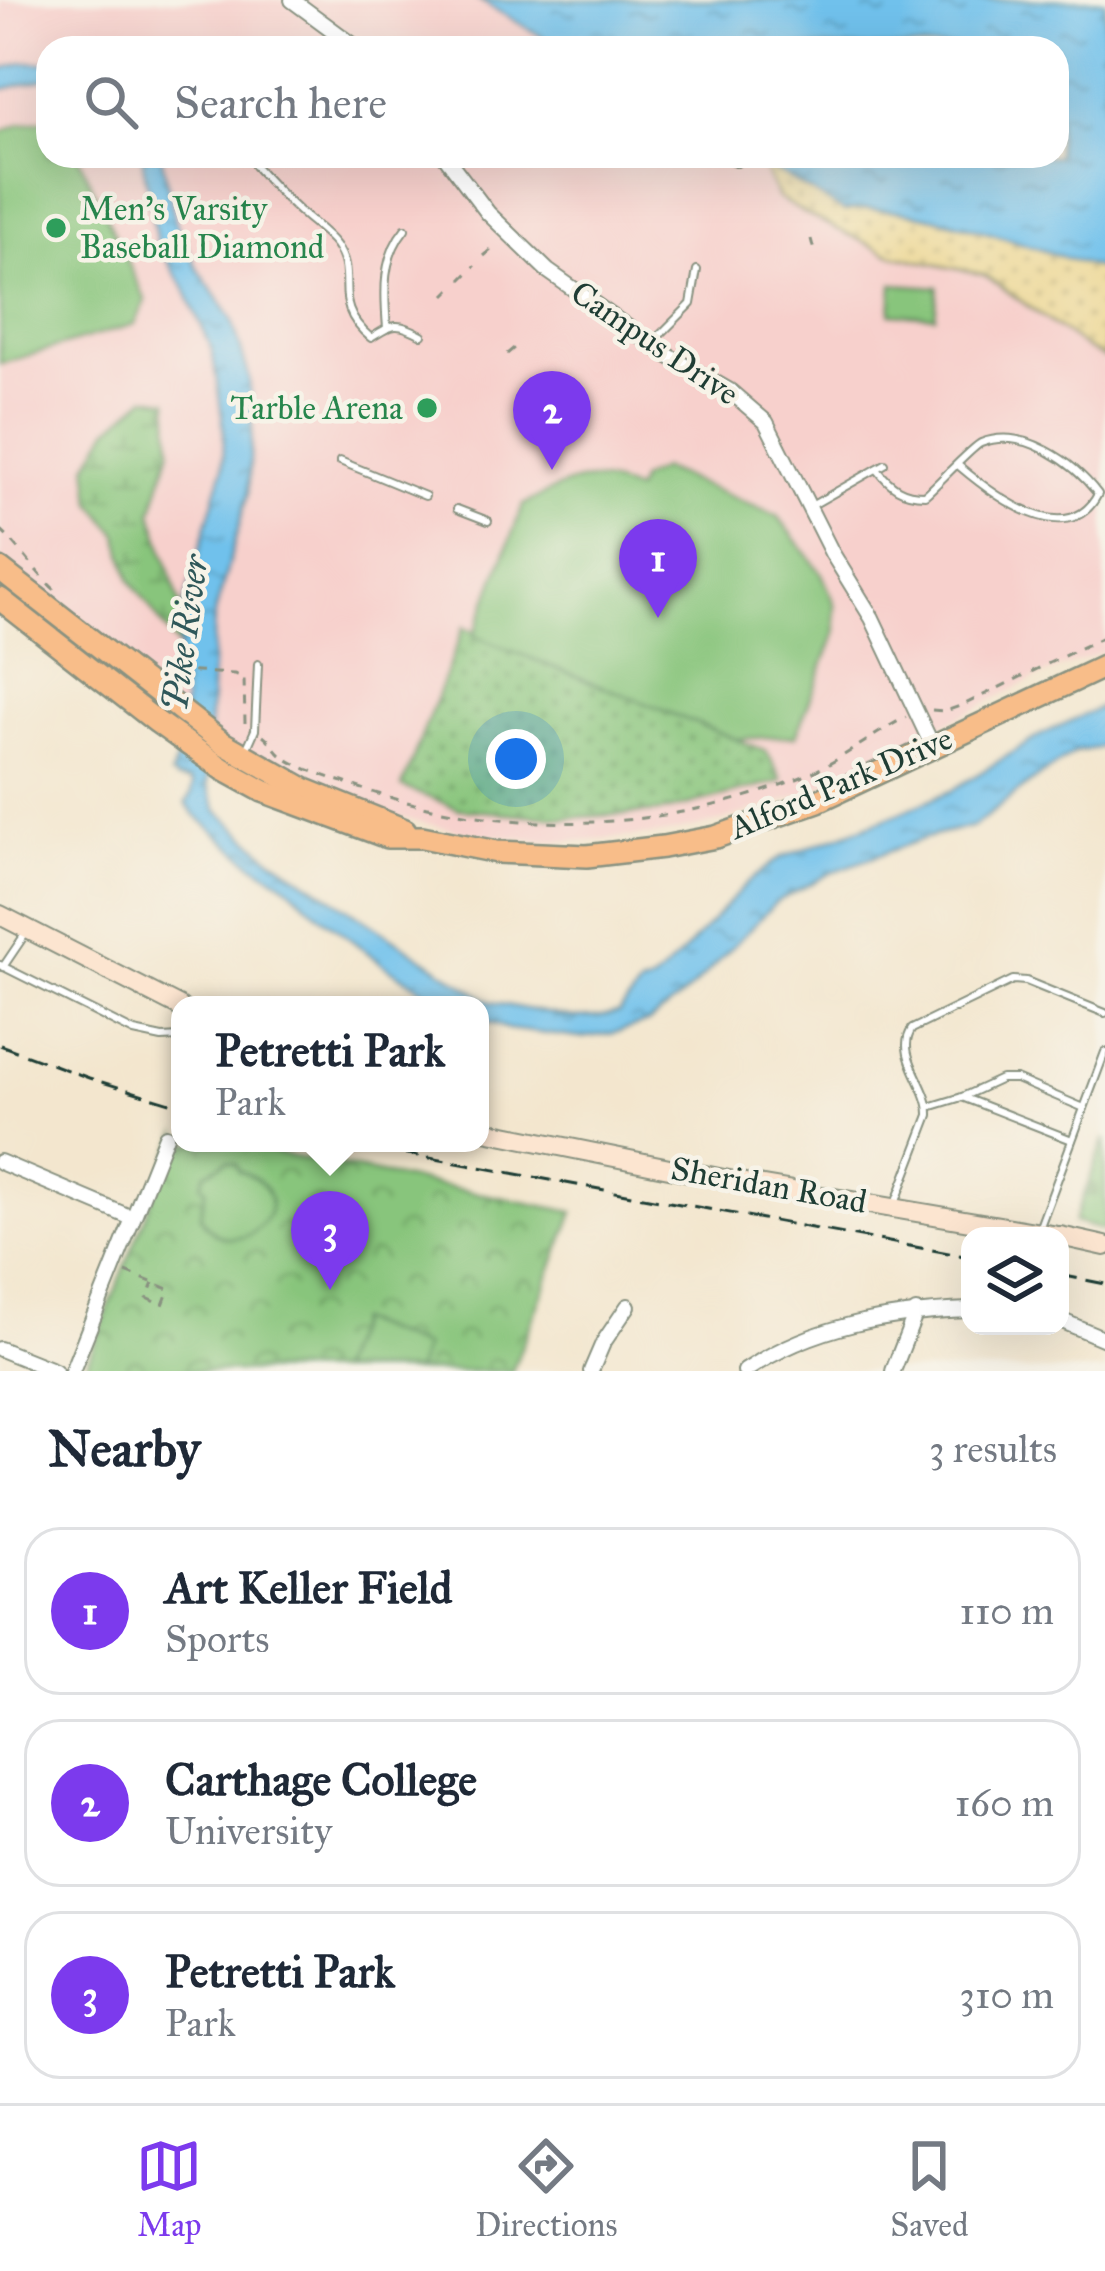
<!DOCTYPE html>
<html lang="en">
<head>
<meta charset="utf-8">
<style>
	:root { --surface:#fff; --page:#f6f6f7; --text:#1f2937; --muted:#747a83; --line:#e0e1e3; --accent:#7c3aed }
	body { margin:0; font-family:"IM FELL Great Primer",serif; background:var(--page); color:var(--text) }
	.controls { position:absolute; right:36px; bottom:36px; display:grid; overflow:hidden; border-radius:24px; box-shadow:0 12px 48px #0002 }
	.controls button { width:108px; height:108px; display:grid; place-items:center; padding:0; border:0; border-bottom:3px solid var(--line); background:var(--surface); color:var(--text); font:60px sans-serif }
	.you { position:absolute; left:516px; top:759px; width:42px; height:42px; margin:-30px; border:9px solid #fff; border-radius:50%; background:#1a73e8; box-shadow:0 0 0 18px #1a73e833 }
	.badge { display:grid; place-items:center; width:78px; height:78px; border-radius:50%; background:var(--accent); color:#fff; font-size:39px; font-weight:700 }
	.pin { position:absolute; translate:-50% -99px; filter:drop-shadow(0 3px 6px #0008) }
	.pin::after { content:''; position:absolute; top:63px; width:42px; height:36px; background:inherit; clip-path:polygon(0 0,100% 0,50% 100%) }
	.popup { position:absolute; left:171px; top:996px; width:318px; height:156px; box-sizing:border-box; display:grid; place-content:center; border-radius:24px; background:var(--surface); filter:drop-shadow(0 3px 9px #0005); font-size:39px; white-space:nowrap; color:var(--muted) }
	.popup b { font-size:45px; color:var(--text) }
	.popup::after { content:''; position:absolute; left:50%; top:100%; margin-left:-24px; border:24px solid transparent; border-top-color:var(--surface) }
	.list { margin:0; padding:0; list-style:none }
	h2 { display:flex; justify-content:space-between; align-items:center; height:156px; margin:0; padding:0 48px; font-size:51px }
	h2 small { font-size:39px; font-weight:400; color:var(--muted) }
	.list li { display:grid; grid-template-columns:78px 1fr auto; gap:36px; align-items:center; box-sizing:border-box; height:168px; margin:0 24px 24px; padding:0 24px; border:3px solid var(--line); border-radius:36px }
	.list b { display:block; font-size:45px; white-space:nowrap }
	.list p { margin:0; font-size:39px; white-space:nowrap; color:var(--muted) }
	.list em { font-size:39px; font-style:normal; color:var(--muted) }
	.icon { flex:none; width:66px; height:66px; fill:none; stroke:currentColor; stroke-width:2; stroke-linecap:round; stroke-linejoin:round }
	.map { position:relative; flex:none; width:1105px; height:1371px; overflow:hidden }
	.search { position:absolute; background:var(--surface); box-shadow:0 12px 48px #0002; left:36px; right:36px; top:36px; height:132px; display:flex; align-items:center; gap:30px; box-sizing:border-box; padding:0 42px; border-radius:36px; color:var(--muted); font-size:45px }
	.sheet { height:732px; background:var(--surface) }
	nav { display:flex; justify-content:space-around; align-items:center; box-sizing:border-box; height:168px; border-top:3px solid var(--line); background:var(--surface); font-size:33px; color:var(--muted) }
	nav a { display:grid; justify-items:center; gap:6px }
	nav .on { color:var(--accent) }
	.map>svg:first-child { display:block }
	.built { fill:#f7d0cc }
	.grass { fill:url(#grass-dots); stroke:#548158; stroke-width:3 }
	.wetland { fill:url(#wetland-marsh); stroke:#548158; stroke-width:3 }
	.sand { fill:url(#sand-dots); stroke:#868c69; stroke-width:3 }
	.cemetery { fill:url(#cemetery-stones); stroke:#548158; stroke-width:3 }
	.park { fill:url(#park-crowns); stroke:#548158; stroke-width:3 }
	.garden { fill:#88c57b; stroke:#548158; stroke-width:3 }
	.water { fill:url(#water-ripples); stroke:#487f90; stroke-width:3 }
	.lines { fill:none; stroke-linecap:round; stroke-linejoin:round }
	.lane-casing { stroke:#899281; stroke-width:10 }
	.street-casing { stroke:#899281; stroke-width:18 }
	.secondary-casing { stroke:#899281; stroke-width:22 }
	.primary-casing { stroke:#899281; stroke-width:26 }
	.path { stroke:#899281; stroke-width:3; stroke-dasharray:9 9; stroke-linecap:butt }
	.lane { stroke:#fff; stroke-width:6 }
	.street { stroke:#fff; stroke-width:14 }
	.secondary { stroke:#fce5d0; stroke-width:18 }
	.primary { stroke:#f8bd89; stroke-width:21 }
	.rail { stroke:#1f3d34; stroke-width:3; stroke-dasharray:18 9; stroke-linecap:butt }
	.leisure-dot { fill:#2e9e5b; stroke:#f7f3e8; stroke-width:4.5 }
	.labels { text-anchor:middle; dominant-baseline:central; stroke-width:9; stroke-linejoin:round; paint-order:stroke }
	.leisure-label { font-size:33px; fill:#27864d; stroke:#f7f3e8; text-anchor:start }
	.street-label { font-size:33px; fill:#1f3d34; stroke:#f7f3e8 }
	.water-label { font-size:36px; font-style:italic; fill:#2f5759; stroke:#f7f3e8 }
</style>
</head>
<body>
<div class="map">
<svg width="1105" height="1371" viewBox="0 0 1105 1371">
	<defs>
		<pattern id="grass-dots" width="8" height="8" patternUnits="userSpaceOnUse" patternTransform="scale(3)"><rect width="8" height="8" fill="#88c57b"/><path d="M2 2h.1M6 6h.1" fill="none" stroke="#6fa166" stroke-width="1.8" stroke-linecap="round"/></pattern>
		<pattern id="wetland-marsh" width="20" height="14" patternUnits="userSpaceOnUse" patternTransform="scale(3)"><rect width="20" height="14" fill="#88c57b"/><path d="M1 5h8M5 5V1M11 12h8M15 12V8" fill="none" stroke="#6fa166"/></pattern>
		<pattern id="sand-dots" width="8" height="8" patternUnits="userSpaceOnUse" patternTransform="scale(3)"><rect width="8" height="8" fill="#eeda9e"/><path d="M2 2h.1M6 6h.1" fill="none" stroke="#ccbc89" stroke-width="1.8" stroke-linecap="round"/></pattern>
		<pattern id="cemetery-stones" width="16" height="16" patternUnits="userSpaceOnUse" patternTransform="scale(3)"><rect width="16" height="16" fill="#88c57b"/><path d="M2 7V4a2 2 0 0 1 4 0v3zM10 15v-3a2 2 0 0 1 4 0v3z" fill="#6fa166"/></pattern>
		<pattern id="park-crowns" width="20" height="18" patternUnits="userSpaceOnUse" patternTransform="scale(3)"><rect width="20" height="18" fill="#88c57b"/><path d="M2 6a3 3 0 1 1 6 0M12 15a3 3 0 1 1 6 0" fill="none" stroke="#6fa166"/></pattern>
		<pattern id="water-ripples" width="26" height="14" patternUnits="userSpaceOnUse" patternTransform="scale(3)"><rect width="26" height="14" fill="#70c1ec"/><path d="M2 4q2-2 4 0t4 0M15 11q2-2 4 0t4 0" fill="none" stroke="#5b9ec0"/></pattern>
	</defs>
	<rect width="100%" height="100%" fill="#f7f3e8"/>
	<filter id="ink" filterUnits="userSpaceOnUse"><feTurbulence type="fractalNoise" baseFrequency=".00833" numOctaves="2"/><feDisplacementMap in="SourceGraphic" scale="24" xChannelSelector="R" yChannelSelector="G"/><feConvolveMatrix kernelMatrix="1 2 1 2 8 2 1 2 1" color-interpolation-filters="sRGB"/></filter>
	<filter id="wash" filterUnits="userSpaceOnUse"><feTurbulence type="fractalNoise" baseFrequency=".004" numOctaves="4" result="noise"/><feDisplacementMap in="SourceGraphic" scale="48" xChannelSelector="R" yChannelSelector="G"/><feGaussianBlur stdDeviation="2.7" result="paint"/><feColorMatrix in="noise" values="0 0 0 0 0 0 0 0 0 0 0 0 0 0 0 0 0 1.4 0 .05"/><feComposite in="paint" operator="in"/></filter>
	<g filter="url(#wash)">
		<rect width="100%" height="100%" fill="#f3e6ce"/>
		<path class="built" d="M0 0H479L562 48H48V156H750L760 162 778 198 892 255 985 275 1087 349 1105 358V651L1040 676 800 796 716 823 657 835 552 842 463 832 293 793 250 772 0 582Z"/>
		<path class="grass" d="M464 627 767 752 782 781 662 812 563 818 459 809 402 787Z"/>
		<path class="wetland" d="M146 397 168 400 171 449 152 512 182 612 178 647 130 579 118 534 92 502 88 465 109 429Z"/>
		<path class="sand" d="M760 162 844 210C905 197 1042 251 1105 271V358L1087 349 985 275 892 255 804 213 778 198Z"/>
		<path class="cemetery" d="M1105 1138V1231L1074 1222Z"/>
		<path class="park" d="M178 1134 180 1143H225L574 1212 512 1371H95L85 1367Z"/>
		<g class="garden">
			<path d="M48 120V156H78L146 301 135 324 0 364V132L21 124Z"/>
			<path d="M893 284 938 287 935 316 891 313Z"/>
			<path d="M662 469 778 516 822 574 835 604 836 632 796 736 736 739 474 636 523 505C569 482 585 470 635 491L640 479Z"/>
			<path d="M227 1161 236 1163 239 1171C315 1196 233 1278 200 1215L206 1188 201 1185 205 1173Z"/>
			<path d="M356 1321 424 1347 416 1371H337Z"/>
		</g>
		<g class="water">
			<path d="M479 0H1105V271C1043 252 904 196 844 211L750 156H1057V48H562Z"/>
			<path d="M24 62 48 63V78L0 90V70Z"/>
			<path d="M142 156H161L176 224 196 266 231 318 249 376 252 427 248 493 214 617 207 784 217 810 270 857 490 1002 573 1018 601 1017 619 1013 640 987 651 983 680 956 747 883 780 858 887 818 951 791 1041 735 1105 705V746L1075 752 1035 779 974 826 925 838 835 871 776 902 688 992 649 1022 614 1033 580 1038 508 1029 480 1019V1005H448L384 965 322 917 287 885 253 864 195 815 186 803 192 794 193 785 190 781 176 779 171 775 179 753 184 702 178 663 180 620 223 468 224 430 212 349 184 287 157 244Z"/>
		</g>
	</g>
	<g filter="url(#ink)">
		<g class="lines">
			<defs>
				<g id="lane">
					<path d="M722 156 737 163"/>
					<path d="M255 166C270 182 284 198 301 213 312 223 327 233 336 245 360 279 328 302 371 338 394 323 397 322 422 335"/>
					<path d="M387 328C384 292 382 257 405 229"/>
					<path d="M654 341 691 304 697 270"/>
					<path d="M340 461 425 496"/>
					<path d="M877 469C891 487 902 495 925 495 936 486 973 446 981 443 1024 426 1074 463 1098 494 1068 553 992 494 959 466"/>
					<path d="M811 506 885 464"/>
					<path d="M457 509 488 521"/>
					<path d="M247 748 255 730 258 664"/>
					<path d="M0 965 134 1032 162 1038 180 1037"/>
					<path d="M3 967 28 930"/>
					<path d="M962 1097 1001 1079H1016L1084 1108"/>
					<path d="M929 1107 962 1097 1072 1140"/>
					<path d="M895 1204 929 1115C930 1086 894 1055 912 1029L1013 980 1026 981 1105 1013"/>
					<path d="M1039 1229 1105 1052"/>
				</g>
				<g id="street">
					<path d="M292 0 357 48"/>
					<path d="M445 156 488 213 548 271 667 355 730 391 766 422 832 553 872 618 932 745"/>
					<path d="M0 1162 132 1218"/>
					<path d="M1060 1320 1105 1339"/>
					<path d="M0 1349 55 1371"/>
					<path d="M72 1371 166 1136"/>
					<path d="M591 1371 603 1343 628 1306"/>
					<path d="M745 1371C813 1325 889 1313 970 1310"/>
					<path d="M893 1371 916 1312"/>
				</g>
				<g id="secondary">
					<path d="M0 915 180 1007"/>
					<path d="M480 1130 734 1181 1058 1236"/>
					<path d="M1060 1236 1105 1246"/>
				</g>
				<g id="primary">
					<path d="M0 569 223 743 306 790 405 830"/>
					<path d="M0 599 157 722 223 769 263 791 387 837H422L497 852 587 856 663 847 716 837 818 801 1105 666"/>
				</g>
			</defs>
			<use href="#lane" class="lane-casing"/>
			<use href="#street" class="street-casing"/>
			<use href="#secondary" class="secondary-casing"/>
			<use href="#primary" class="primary-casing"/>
			<g class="path">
				<path d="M811 239 815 255"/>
				<path d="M484 256 491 250"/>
				<path d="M150 258 190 240"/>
				<path d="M461 280 475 266"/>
				<path d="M445 295 451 289"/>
				<path d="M507 354 514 348"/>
				<path d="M0 530C21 548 34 571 55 590"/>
				<path d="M157 670 234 674 244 677 245 723"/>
				<path d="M932 710 946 711 963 705 1105 636"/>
				<path d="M263 735C271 741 274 749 281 755 298 769 336 779 357 787 503 837 660 835 804 776 841 761 871 735 906 717"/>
				<path d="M126 1272 169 1289 163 1305 147 1298 153 1283"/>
			</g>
			<use href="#lane" class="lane"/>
			<use href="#street" class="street"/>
			<use href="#secondary" class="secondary"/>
			<use href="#primary" class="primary"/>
			<g class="rail">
				<path d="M0 1045 89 1078 180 1106"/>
				<path d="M348 1143 970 1257"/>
				<path d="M1060 1275 1105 1284"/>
			</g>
		</g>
	</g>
	<g class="leisure-dot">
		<circle cx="56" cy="228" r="12"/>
		<circle cx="427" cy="408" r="12"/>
	</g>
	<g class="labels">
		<g class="leisure-label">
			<text x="80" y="209">Men's Varsity<tspan x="80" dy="38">Baseball Diamond</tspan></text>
			<text x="403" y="408" text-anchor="end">Tarble Arena</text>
		</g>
		<g class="street-label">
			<text transform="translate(655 343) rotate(34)">Campus Drive</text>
			<text transform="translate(841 783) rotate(-23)">Alford Park Drive</text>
			<text transform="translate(769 1185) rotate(10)">Sheridan Road</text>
		</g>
		<g class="water-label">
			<text transform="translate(185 633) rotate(-82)">Pike River</text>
		</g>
	</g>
</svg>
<div class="controls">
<button><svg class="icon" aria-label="layers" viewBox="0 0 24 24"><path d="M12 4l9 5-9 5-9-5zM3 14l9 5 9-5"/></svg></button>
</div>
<div class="you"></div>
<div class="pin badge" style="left:658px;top:618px">1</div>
<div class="pin badge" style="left:552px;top:470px">2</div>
<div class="pin badge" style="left:330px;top:1290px">3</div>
<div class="popup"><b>Petretti Park</b>Park</div>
<div class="search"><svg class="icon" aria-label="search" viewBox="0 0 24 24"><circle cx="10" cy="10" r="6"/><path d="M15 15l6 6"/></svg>Search here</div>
</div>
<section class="sheet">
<h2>Nearby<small>3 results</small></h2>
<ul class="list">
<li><span class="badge">1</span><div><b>Art Keller Field</b><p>Sports</p></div><em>110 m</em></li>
<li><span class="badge">2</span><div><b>Carthage College</b><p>University</p></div><em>160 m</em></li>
<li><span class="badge">3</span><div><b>Petretti Park</b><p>Park</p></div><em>310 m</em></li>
</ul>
</section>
<nav>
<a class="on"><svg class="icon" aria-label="map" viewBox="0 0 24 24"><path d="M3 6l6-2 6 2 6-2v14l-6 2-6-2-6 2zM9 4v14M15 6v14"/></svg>Map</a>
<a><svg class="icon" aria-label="directions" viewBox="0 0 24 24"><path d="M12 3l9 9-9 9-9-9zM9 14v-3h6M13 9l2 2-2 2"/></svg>Directions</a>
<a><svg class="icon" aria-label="saved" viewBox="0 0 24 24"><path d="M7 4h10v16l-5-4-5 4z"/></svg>Saved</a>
</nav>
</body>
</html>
